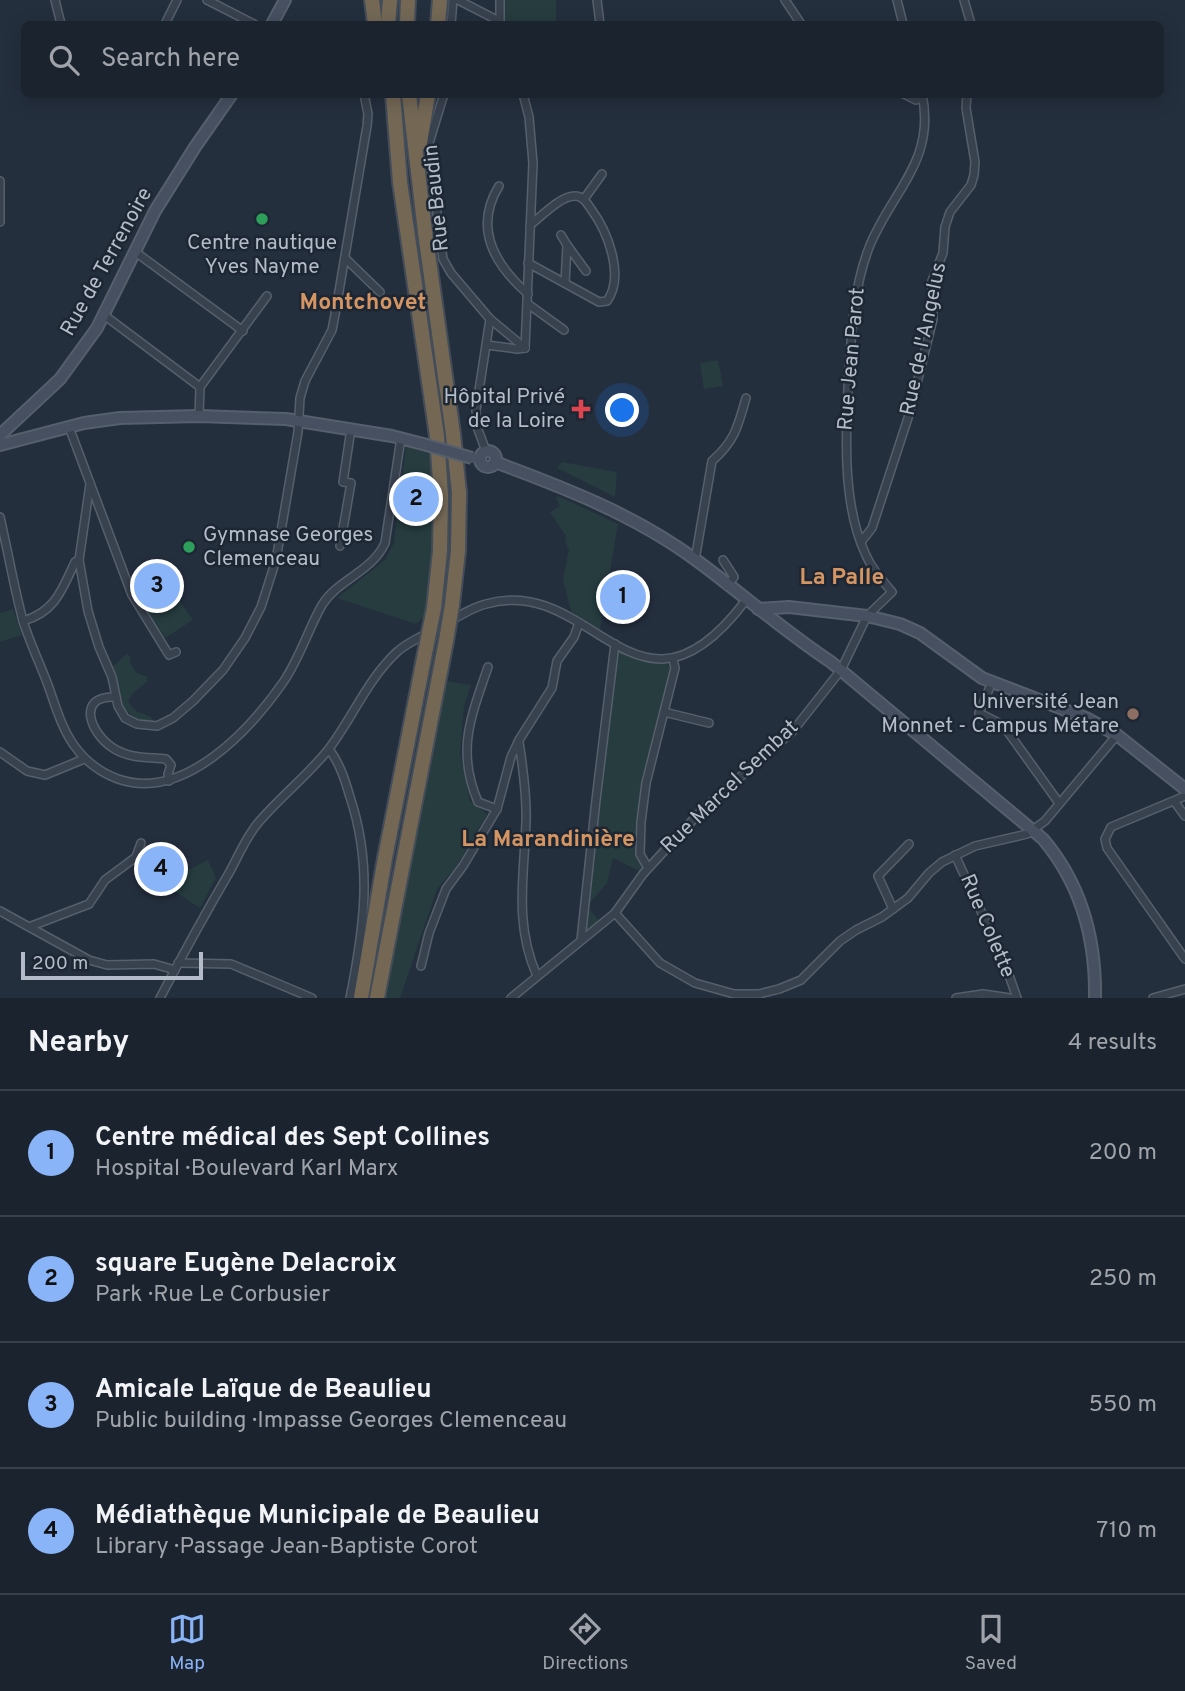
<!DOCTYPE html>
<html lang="en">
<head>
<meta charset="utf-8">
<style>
	:root { --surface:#1b232e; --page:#242b36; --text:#f1f3f6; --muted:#a0a4aa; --line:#39404a; --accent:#8ab4f8 }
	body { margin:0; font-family:Overpass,sans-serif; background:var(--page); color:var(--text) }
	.scale { position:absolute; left:21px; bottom:18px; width:182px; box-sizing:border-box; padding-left:7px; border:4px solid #b4bcc9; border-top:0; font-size:19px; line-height:24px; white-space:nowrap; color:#b4bcc9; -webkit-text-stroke:5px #1d2633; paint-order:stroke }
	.you { position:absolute; left:623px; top:411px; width:24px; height:24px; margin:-18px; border:5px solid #fff; border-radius:50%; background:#1a73e8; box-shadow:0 0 0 10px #1a73e833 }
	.badge { display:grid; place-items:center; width:46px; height:46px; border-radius:50%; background:var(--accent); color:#111; font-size:23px; font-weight:700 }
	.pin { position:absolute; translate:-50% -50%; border:4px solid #fff; box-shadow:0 2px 7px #0006 }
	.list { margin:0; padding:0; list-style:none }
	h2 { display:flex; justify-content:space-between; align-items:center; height:91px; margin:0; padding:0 28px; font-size:30px }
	h2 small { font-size:23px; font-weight:400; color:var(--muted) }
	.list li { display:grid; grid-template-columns:46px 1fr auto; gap:21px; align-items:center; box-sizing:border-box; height:126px; padding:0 28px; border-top:2px solid var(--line) }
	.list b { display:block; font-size:26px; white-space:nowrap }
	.list p { margin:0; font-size:23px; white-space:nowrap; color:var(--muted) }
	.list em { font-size:23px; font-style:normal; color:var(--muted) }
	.icon { flex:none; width:38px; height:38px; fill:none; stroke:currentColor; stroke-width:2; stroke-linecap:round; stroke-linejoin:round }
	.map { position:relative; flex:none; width:1185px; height:998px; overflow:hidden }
	.search { position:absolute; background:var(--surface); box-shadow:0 4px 18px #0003; left:21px; right:21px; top:21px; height:77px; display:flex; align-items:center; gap:18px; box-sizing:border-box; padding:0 24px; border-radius:10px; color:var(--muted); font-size:26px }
	.sheet { height:595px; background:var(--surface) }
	nav { display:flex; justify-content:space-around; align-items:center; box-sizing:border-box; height:98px; border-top:2px solid var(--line); background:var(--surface); font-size:19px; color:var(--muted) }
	nav a { display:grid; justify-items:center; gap:4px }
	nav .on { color:var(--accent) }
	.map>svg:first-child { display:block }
	.green { fill:#263c3f }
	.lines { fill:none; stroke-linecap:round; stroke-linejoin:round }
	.street-casing { stroke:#565f6c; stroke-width:10 }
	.secondary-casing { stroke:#565f6c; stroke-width:14 }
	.highway-casing { stroke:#434c59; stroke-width:18 }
	.street { stroke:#38414e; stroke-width:7 }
	.secondary { stroke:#465061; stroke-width:10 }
	.highway { stroke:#746855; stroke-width:14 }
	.secondary-bridge-casing { stroke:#565f6c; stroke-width:14; stroke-linecap:butt }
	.highway-bridge-casing { stroke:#434c59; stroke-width:18; stroke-linecap:butt }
	.secondary-bridge { stroke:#465061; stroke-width:10 }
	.highway-bridge { stroke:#746855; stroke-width:14 }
	.leisure-dot { fill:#2e9e5b; stroke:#1d2633; stroke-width:2.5 }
	.health-dot { fill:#e0444e; stroke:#1d2633; stroke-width:2.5 }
	.education-dot { fill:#8d6e63; stroke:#1d2633; stroke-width:2.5 }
	.labels { text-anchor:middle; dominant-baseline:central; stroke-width:5; stroke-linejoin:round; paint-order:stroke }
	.street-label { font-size:21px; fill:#b4bcc9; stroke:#1d2633 }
	.poi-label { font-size:21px; fill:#b4bcc9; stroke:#1d2633; text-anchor:end }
	.neighbourhood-label { font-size:23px; font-weight:bold; fill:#d59563; stroke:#1d2633 }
</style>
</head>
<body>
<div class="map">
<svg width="1185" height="998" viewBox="0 0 1185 998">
	<rect width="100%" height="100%" fill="#242f3e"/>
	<g class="green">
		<path d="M502 0H556V21L562 24H506L502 22Z"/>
		<path d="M718 360 723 386 704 389 700 363Z"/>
		<path d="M406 446 433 455 434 543 427 614 416 624 337 598 385 560 394 543Z"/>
		<path d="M562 462 617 472 615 497 557 468Z"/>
		<path d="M558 496 618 524 600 630 571 611 563 579 569 550 565 542 566 536 550 512 560 506 556 498Z"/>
		<path d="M174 593 193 620 165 638 147 612Z"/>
		<path d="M13 609 22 635 0 642V613Z"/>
		<path d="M620 651 640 661 666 664 670 666 672 672 642 799 637 848 642 868 641 872 613 858 607 883 587 906 600 922 584 933 604 749 605 736H609L610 725H607L609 709 611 708 613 698 610 697 615 654Z"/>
		<path d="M127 654 130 656C130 667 135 675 147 676V682L133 693 128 702 136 711 151 717 153 721C120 723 120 691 111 668Z"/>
		<path d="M446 681 471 685 464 706 460 754 470 801 487 814 456 867 437 889 400 998H380L424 795Z"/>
		<path d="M208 860 216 878 200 908 162 883Z"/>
	</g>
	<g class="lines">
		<defs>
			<g id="street">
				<path d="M55 0 61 24"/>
				<path d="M207 0 254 24"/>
				<path d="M458 0 499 21"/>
				<path d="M597 0 600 24"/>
				<path d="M785 0 801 24"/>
				<path d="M897 0 903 24"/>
				<path d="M964 0 971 24"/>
				<path d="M165 24 177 0"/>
				<path d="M451 24 453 0"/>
				<path d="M500 24V0"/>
				<path d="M444 94 429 143V153L443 259 451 273 490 319 476 410 477 427 486 451"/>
				<path d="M523 94 529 117 533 163 525 348"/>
				<path d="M904 94 916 100 923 97"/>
				<path d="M0 181V222"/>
				<path d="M499 186C473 228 495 265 528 294"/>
				<path d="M584 199 602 174"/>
				<path d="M561 235 567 245 565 283"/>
				<path d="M567 245 586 271"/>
				<path d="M134 251 243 331"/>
				<path d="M345 258 380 292"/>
				<path d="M528 263 599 302 607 301C625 276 608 232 591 209 587 203 583 196 575 196 560 196 542 216 530 225"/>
				<path d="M528 304 564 330"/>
				<path d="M104 315 200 387"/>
				<path d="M490 319 525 348"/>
				<path d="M487 345 517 349 525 348"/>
				<path d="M199 416 200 387 267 296"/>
				<path d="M69 427 132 595 169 655 176 652"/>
				<path d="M90 484 79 560 88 611 99 647 112 677 118 706 125 718 137 724 157 726 173 718 193 701 223 670 245 638 261 607 276 560 298 432 300 398 305 381 332 330 336 309 367 126 368 114 364 94"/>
				<path d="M0 517C8 552 14 587 23 621 30 643 40 664 48 685 55 705 61 726 73 744 84 760 99 772 118 779 184 802 250 730 284 681 300 657 308 630 322 605 338 579 372 572 385 543L401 438"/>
				<path d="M861 542 872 528 908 418 918 379 933 319 932 281 943 253 945 227 950 212 971 185 974 175 975 162 966 108 967 94"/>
				<path d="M340 546 351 483 343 482 351 429"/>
				<path d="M695 560 712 461C735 441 738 426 746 398"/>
				<path d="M723 560 734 577 727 586"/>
				<path d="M23 621C55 612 62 590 75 562L79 560"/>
				<path d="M488 667C471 717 456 750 478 802L497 809"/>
				<path d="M992 682 979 713 1003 725 1059 803"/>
				<path d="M115 697C75 696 91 734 113 748 130 759 148 757 166 759L171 765 168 774 169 781"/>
				<path d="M664 712 709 723"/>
				<path d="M519 742C523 768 527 796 526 822 524 877 514 924 537 976"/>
				<path d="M329 749C340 764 345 780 350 797 373 866 364 928 350 998"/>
				<path d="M0 752 27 771 45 775 84 759"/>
				<path d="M1185 796 1111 827 1105 839 1107 848 1185 959"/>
				<path d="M1174 801 1185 816"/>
				<path d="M955 855 1004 961 1017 998"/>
				<path d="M648 868 640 854 641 822 646 783 675 668 673 659"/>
				<path d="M893 909 878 876 909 844"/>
				<path d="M0 911 89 960 107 965 154 964 175 970"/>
				<path d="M615 913 660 963 695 983 734 994H759L779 989 801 980 840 941 856 930 882 917 908 898 929 873 942 862 975 846 1027 834 1045 821 1117 735"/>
				<path d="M29 927 89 904 105 880 136 857 141 843"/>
				<path d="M581 940 596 800 615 644"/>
				<path d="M178 963 231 964 312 998"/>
				<path d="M421 966 429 933 446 889 463 866 497 809 511 757 519 740 552 688 557 661 574 637 579 623"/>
				<path d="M160 998C182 956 205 914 229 873 238 857 246 837 258 823 280 797 307 776 328 750 352 719 368 678 398 651 411 640 429 633 444 625 457 617 471 608 486 604 594 573 637 745 746 600"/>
				<path d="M511 998 615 913 643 874 702 810 792 732 841 670 867 616 892 592C882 580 871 568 865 553 841 501 846 426 849 370 852 327 854 285 870 245 893 190 936 160 922 94"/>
				<path d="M956 998 983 994 1010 998"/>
				<path d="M1153 998 1185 989"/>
			</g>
			<g id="secondary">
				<path d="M272 24 285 0"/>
				<path d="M0 435 60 379 97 328 155 211 195 147 232 94"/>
				<path d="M0 445 84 423 120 418 199 416 286 419 392 436 423 444"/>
				<circle cx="488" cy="459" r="8"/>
				<path d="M495 462C565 488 635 515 696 560 741 593 784 631 831 662L1043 839C1081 884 1096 940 1095 998"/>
				<path d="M758 609 789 607 867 616 900 624 920 633 982 678 1086 718 1117 735 1185 789"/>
			</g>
			<g id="highway">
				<path d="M372 0 375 24"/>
				<path d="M388 24 390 0"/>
				<path d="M407 24 408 0"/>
				<path d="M438 24 440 0"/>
				<path d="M393 94 400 182 437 436 441 495 440 551 434 608"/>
				<path d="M409 94 425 232 453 434 459 493 458 551 452 605"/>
				<path d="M420 143 428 94"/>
				<path d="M361 998 385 858 426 648"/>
				<path d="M377 998 446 641"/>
			</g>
		</defs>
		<use href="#street" class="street-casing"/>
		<use href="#secondary" class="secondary-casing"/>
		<use href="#highway" class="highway-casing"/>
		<use href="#street" class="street"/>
		<use href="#secondary" class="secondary"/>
		<use href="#highway" class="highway"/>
		<defs>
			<path id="secondary-bridge" d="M423 444 472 458"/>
			<g id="highway-bridge">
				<path d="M446 641 452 605"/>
				<path d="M426 648 434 608"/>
			</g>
		</defs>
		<use href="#secondary-bridge" class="secondary-bridge-casing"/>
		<use href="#highway-bridge" class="highway-bridge-casing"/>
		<use href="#secondary-bridge" class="secondary-bridge"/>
		<use href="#highway-bridge" class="highway-bridge"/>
	</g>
	<g class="leisure-dot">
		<circle cx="262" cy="219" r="7"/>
		<circle cx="189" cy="547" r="7"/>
	</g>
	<path class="health-dot" d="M577.5 398.5h7v7h7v7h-7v7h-7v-7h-7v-7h7z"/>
	<circle class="education-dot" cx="1133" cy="714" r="7"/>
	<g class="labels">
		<g class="street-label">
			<text transform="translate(437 198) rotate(-96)">Rue Baudin</text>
			<text transform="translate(107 262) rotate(-61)">Rue de Terrenoire</text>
			<text transform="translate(924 339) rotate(-78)">Rue de l'Angelus</text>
			<text transform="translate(852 359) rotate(-85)">Rue Jean Parot</text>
			<text transform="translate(730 787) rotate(-44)">Rue Marcel Sembat</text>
			<text transform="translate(987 926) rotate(67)">Rue Colette</text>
		</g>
		<g class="poi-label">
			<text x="262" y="243" text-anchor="middle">Centre nautique<tspan x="262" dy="24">Yves Nayme</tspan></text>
			<text x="565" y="397">Hôpital Privé<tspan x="565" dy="24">de la Loire</tspan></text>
			<text x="203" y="535" text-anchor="start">Gymnase Georges<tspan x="203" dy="24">Clemenceau</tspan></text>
			<text x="1119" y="702">Université Jean<tspan x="1119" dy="24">Monnet - Campus Métare</tspan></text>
		</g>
		<g class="neighbourhood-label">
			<text x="363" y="303">Montchovet</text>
			<text x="842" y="578">La Palle</text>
			<text x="548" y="840">La Marandinière</text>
		</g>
	</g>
</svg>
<div class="scale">200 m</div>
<div class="you"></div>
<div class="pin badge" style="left:623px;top:597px">1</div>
<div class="pin badge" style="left:416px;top:499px">2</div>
<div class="pin badge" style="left:157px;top:586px">3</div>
<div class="pin badge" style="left:161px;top:869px">4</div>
<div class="search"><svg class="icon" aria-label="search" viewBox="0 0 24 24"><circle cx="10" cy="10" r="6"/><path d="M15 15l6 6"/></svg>Search here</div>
</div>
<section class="sheet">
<h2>Nearby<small>4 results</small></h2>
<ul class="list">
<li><span class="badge">1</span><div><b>Centre médical des Sept Collines</b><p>Hospital · Boulevard Karl Marx</p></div><em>200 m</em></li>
<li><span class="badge">2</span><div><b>square Eugène Delacroix</b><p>Park · Rue Le Corbusier</p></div><em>250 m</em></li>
<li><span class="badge">3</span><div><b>Amicale Laïque de Beaulieu</b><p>Public building · Impasse Georges Clemenceau</p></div><em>550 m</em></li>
<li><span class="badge">4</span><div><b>Médiathèque Municipale de Beaulieu</b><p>Library · Passage Jean-Baptiste Corot</p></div><em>710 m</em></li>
</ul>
</section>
<nav>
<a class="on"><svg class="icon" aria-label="map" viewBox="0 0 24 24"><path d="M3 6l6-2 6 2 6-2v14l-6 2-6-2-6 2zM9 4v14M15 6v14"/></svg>Map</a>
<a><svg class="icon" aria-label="directions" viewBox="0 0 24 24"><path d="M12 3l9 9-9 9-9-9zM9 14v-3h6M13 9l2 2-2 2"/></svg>Directions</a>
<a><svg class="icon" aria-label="saved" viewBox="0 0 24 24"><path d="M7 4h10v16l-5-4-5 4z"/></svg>Saved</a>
</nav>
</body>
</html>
